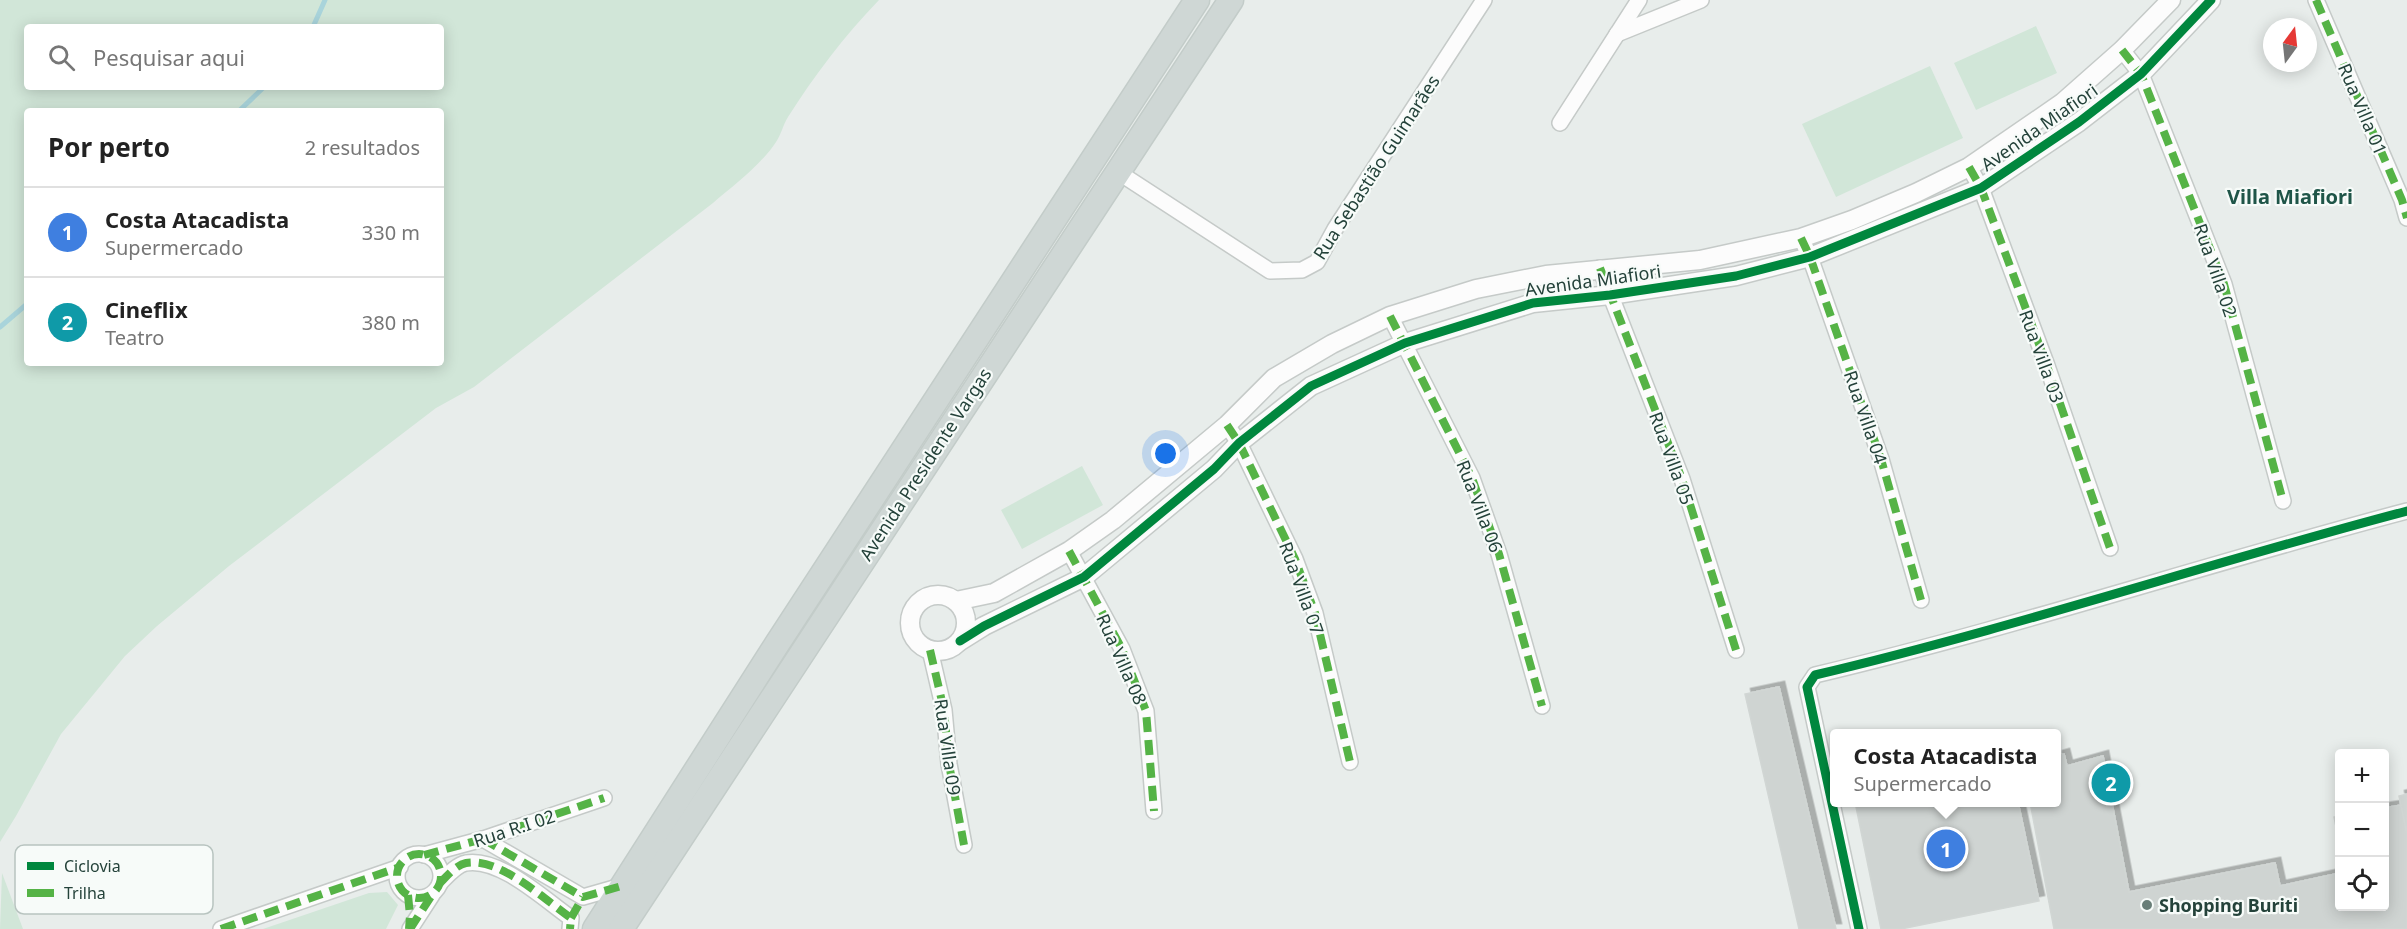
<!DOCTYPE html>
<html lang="pt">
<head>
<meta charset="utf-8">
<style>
	:root { --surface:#fff; --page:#f2f2f2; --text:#222; --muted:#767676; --line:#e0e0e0; --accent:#0f766e }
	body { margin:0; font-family:"Noto Sans",sans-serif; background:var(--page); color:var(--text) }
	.controls { position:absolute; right:18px; bottom:18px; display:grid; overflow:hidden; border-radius:6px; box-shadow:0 3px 15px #0003 }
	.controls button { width:54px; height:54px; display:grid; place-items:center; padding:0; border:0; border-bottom:2px solid var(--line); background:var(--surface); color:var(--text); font:30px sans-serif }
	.compass { position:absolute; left:2263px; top:18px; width:54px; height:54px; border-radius:50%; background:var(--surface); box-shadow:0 3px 15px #0003; rotate:15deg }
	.you { position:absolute; left:1166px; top:454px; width:21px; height:21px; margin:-15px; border:4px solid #fff; border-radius:50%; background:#1a73e8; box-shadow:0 0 0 9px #1a73e833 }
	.badge { display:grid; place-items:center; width:39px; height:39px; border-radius:50%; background:var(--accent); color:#fff; font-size:20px; font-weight:700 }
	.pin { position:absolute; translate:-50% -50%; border:3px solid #fff; box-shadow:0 2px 6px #0006 }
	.popup { position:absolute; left:1830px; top:729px; width:231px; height:78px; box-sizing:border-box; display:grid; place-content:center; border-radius:6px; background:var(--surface); filter:drop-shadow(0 2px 4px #0005); font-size:20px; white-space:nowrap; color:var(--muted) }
	.popup b { font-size:22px; color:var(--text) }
	.popup::after { content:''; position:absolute; left:50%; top:100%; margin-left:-12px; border:12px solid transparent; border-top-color:var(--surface) }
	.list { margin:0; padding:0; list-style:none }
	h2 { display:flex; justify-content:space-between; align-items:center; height:78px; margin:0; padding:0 24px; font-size:26px }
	h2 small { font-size:20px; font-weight:400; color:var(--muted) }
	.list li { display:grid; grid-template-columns:39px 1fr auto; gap:18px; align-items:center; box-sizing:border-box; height:90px; padding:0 24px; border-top:2px solid var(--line) }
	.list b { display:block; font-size:22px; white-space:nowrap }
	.list p { margin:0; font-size:20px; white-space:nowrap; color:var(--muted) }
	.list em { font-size:20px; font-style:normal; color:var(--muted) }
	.icon { flex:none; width:33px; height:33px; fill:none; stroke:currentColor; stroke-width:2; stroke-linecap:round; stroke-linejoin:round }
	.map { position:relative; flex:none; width:2407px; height:929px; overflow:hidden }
	.search { position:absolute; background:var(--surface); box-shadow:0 3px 15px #0003; left:24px; top:24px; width:420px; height:66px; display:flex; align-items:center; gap:15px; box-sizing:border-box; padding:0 21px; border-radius:6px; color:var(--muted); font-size:22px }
	.panel { position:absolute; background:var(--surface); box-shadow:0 3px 15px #0003; left:24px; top:108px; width:420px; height:258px; border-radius:6px }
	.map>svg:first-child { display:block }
	.green { fill:#d1e6d8; fill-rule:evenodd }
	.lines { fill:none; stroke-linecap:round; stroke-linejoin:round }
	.stream { stroke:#a9d4db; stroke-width:5 }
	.building { fill:#cfd4d2; stroke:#d1d6d4; stroke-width:1.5; filter:url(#shadow) }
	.minor-casing { stroke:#c5cac8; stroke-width:18 }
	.tertiary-casing { stroke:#c5cac8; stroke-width:21 }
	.primary-casing { stroke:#c3ccc9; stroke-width:27 }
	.minor { stroke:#fcfcfc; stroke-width:15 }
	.tertiary { stroke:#fcfcfc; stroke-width:18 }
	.primary { stroke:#cfd7d5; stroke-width:24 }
	.quiet { stroke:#55b346; stroke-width:8; stroke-dasharray:15 8; stroke-linecap:butt }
	.cycleway-casing { stroke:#f7fbf9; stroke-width:13 }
	.cycleway { stroke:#00873e; stroke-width:9 }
	.poi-dot { fill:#697e78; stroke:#f7fbf9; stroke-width:2 }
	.labels { text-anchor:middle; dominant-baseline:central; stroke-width:4.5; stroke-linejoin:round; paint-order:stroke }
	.street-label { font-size:18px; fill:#24423a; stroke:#f7fbf9 }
	.poi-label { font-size:18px; font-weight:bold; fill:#24423a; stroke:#f7fbf9; text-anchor:start }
	.neighbourhood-label { font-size:20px; font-weight:bold; fill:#1f5548; stroke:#f7fbf9 }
	.key { fill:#f7fbf9; stroke:#b8c4c0; stroke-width:1.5 }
	.key-label { font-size:16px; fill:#24423a }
</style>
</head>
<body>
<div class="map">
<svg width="2407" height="929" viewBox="0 0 2407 929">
	<defs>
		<filter id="shadow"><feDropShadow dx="5.5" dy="-5.5" stdDeviation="0" flood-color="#0004"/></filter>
	</defs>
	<rect width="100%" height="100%" fill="#e8edeb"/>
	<g class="green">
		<path d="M0 0H879C845 35 814 76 788 117 783 125 781 135 776 142 761 165 733 186 713 203L474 387 436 408 229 566 157 626 125 656 61 734 16 816 0 842ZM27 27H441V87H27ZM27 111H441V363H27Z"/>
		<path d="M2036 26 2057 73 1976 110 1954 63Z"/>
		<path d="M1930 66 1963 138 1836 197 1802 124Z"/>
		<path d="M1082 466 1103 505 1022 549 1001 510Z"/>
		<path d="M2 873 23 929H0Z"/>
		<path d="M387 892 398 905 386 929H263L369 893Z"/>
	</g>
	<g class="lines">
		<g class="stream">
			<path d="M313 27 325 0"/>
			<path d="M239 111 264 87"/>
			<path d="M0 327 27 304"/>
		</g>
	</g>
	<g class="building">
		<path d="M1779 687 1836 929H1799L1745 694Z"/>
		<path d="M2064 754 2067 766 2103 756 2129 892 2275 863 2280 886 2340 873V906H2384V808L2401 805 2407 834V929H2054L2030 802H2057V756Z"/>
		<path d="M2407 794V834L2399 796Z"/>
		<path d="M1855 802H2018L2039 901 1901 929H1881Z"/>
		<path d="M2340 816V846L2334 817Z"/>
	</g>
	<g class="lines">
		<defs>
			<g id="minor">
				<path d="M2316 0 2402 200 2407 218"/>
				<path d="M1617 34 1701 0"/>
				<path d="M2122 50 2141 74 2224 284 2283 501"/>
				<path d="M1560 123 1639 0"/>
				<path d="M1969 167 1981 188 2046 363 2110 548"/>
				<path d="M1118 172 1270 271 1302 270 1317 262 1335 229 1484 0"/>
				<path d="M1801 238 1810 257 1881 459 1921 600"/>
				<path d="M1600 268 1682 479 1736 650"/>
				<path d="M1390 316 1472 478 1499 554 1542 706"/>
				<path d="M1227 425 1239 443 1295 559 1315 613 1350 762"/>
				<path d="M1069 551 1122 649 1146 711 1154 811"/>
				<path d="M930 650 944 710 949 764 964 845"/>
				<path d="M483 839 583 897 625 885"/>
				<circle cx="419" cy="876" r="22"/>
				<path d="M424 855 483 839 604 798"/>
				<path d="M440 883C447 876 456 865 466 863 500 857 545 900 571 918L570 929"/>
				<path d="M221 929 400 867"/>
				<path d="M410 929 432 895"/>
				<path d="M1859 929 1807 687 1815 675C2014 628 2209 563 2407 511"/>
			</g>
			<g id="tertiary">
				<circle cx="938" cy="623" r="28"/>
				<path d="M956 601 994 593 1069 551 1113 520 1227 425 1274 378 1332 344 1390 316 1476 289 1546 275 1700 260 1801 238 1852 220 1916 193 1969 167 2062 103 2122 50 2171 0"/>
				<path d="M960 641 984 626 1084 577 1214 469 1239 443 1311 386 1405 343 1533 303 1610 295 1736 276 1810 257 1981 188 2079 122 2141 74 2211 0"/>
			</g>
			<g id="primary">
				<path d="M595 929 777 644 1197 0"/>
				<path d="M621 929 1231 0"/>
			</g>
		</defs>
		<use href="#minor" class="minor-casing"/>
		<use href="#tertiary" class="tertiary-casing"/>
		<use href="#primary" class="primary-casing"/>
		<use href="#minor" class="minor"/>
		<use href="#tertiary" class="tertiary"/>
		<use href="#primary" class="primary"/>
		<g class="quiet">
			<path d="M2316 0 2402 200 2407 218"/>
			<path d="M2122 50 2141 74 2224 284 2283 501"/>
			<path d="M1969 167 1981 188 2046 363 2110 548"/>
			<path d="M1801 238 1810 257 1881 459 1921 600"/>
			<path d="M1600 268 1682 479 1736 650"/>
			<path d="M1390 316 1472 478 1499 554 1542 706"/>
			<path d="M1227 425 1239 443 1295 559 1315 613 1350 762"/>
			<path d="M1069 551 1122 649 1146 711 1154 811"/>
			<path d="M930 650 944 710 949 764 964 845"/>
			<path d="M483 839 583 897 625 885"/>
			<circle cx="419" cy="876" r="22"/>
			<path d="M424 855 483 839 604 798"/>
			<path d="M440 883C447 876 456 865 466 863 500 857 545 900 571 918L570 929"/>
			<path d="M408 895 410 916 409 929"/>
			<path d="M571 918 583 897"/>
			<path d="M221 929 400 867"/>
			<path d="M410 929 432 895"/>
		</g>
		<defs>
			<g id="cycleway">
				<path d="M960 641 984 626 1084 577 1214 469 1239 443 1311 386 1405 343 1533 303 1610 295 1736 276 1810 257 1981 188 2079 122 2141 74 2211 0"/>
				<path d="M1859 929 1807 687 1815 675C2014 628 2209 563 2407 511"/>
			</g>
		</defs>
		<use href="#cycleway" class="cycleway-casing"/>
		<use href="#cycleway" class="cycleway"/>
	</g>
	<circle class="poi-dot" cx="2147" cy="905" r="6"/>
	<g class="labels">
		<g class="street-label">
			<text transform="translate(2363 109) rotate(67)">Rua Villa 01</text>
			<text transform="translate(2039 127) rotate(-35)">Avenida Miafiori</text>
			<text transform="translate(1376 167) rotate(-57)">Rua Sebastião Guimarães</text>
			<text transform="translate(2216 270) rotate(71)">Rua Villa 02</text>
			<text transform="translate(1593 280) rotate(-8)">Avenida Miafiori</text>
			<text transform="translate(2042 356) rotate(70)">Rua Villa 03</text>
			<text transform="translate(1866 417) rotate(71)">Rua Villa 04</text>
			<text transform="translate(1672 458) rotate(70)">Rua Villa 05</text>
			<text transform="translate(925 464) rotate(-57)">Avenida Presidente Vargas</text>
			<text transform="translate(1480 506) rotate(69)">Rua Villa 06</text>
			<text transform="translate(1302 588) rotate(70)">Rua Villa 07</text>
			<text transform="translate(1122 659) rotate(66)">Rua Villa 08</text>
			<text transform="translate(948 747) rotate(82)">Rua Villa 09</text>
			<text transform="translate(514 828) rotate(-18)">Rua R.I 02</text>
		</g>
		<g class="poi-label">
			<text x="2159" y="905">Shopping Buriti</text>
		</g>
		<g class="neighbourhood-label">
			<text x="2290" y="196">Villa Miafiori</text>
		</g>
	</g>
	<rect x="15" y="845" width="198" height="69" rx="9" class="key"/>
	<rect x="27" y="862" width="27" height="8" fill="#00873e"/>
	<rect x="27" y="889" width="27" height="8" fill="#55b346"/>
	<g class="key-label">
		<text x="64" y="872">Ciclovia</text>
		<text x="64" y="899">Trilha</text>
	</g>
</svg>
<div class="controls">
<button>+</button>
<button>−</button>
<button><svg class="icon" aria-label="locate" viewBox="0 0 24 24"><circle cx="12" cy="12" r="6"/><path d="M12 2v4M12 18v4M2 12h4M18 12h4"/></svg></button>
</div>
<svg class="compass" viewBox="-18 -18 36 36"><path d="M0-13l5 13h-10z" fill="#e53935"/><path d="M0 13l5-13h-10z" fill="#767676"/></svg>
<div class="you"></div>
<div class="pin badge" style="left:1946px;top:849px;background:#3f7fe0">1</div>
<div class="popup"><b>Costa Atacadista</b>Supermercado</div>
<div class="pin badge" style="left:2111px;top:783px;background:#0f9aa8">2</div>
<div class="search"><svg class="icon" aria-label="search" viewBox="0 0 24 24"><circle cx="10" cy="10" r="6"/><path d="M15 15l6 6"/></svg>Pesquisar aqui</div>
<section class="panel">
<h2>Por perto<small>2 resultados</small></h2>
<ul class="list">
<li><span class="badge" style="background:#3f7fe0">1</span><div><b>Costa Atacadista</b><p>Supermercado</p></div><em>330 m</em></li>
<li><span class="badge" style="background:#0f9aa8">2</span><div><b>Cineflix</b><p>Teatro</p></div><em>380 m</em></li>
</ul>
</section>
</div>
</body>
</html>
